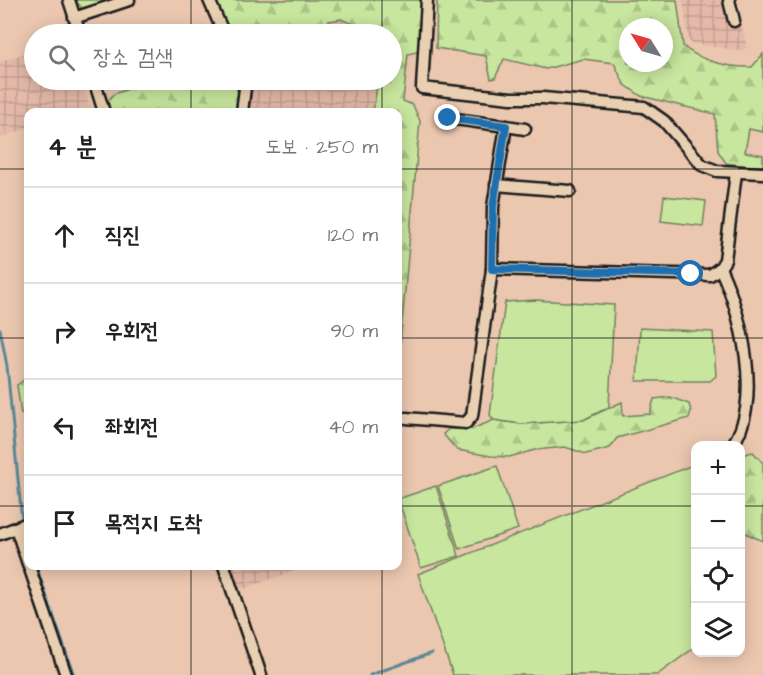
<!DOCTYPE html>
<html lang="ko">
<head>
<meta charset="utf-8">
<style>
	:root { --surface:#fff; --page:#f6f6f6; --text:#202124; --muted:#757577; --line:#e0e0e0 }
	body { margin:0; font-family:"Architects Daughter","Poor Story",sans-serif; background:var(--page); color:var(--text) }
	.controls { position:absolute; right:18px; bottom:18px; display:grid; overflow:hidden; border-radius:12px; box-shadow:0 3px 15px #0003 }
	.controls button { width:54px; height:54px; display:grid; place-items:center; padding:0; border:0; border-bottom:2px solid var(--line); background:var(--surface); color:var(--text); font:30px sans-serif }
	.compass { position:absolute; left:619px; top:18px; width:54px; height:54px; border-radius:50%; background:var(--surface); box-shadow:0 3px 15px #0003; rotate:307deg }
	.stop { position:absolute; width:18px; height:18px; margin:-14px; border:4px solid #1f6fb2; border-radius:50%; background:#fff }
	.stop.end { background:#1f6fb2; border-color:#fff; box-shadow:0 2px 6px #0008 }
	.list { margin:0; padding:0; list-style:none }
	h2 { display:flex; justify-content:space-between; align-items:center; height:78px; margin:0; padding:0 24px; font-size:26px }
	h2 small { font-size:20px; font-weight:400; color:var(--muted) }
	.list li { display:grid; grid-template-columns:39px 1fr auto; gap:18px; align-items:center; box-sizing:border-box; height:96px; padding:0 24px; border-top:2px solid var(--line) }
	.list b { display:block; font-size:22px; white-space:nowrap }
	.list em { font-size:20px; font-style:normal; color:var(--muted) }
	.icon { flex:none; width:33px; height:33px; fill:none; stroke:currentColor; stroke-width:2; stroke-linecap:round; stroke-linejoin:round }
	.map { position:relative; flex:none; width:763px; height:675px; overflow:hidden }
	.search { position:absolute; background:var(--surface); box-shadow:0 3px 15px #0003; left:24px; top:24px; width:378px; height:66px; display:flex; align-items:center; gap:15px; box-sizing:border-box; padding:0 21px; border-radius:33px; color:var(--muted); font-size:22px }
	.panel { position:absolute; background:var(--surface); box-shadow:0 3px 15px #0003; left:24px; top:108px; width:378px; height:462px; border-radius:12px }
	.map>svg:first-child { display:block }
	.industrial { fill:url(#industrial-grid) }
	.forest { fill:url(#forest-firs); stroke:#72815d; stroke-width:1.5; fill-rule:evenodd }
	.garden { fill:#c8e69e; stroke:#72815d; stroke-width:1.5 }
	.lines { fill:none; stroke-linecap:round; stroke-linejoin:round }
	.stream { stroke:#5c8896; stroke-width:3 }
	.minor-casing { stroke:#1c1c1c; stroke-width:15 }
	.minor { stroke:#ead0b2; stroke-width:10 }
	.route { stroke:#1f6fb2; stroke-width:8 }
	.grid { fill:none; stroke:#1c1c1c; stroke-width:1.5; stroke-opacity:0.55 }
</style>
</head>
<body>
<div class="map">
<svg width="763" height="675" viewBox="0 0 763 675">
	<defs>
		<pattern id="industrial-grid" width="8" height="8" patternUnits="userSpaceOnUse" patternTransform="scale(1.5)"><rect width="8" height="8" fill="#e4b9a9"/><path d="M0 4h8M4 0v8" fill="none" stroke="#c39e91"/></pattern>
		<pattern id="forest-firs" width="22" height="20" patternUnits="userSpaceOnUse" patternTransform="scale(1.5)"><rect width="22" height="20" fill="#c8e69e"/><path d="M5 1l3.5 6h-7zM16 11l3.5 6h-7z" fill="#abc588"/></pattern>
	</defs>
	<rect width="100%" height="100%" fill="#ebc7b0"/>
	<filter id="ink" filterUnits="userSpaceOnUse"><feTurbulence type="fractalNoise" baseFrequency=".0167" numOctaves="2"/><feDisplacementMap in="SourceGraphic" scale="12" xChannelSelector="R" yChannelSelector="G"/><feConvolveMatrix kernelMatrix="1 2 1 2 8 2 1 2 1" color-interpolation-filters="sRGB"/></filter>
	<g filter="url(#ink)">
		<g class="industrial">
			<path d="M683 0H735L747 47 741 51 691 43 688 39Z"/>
			<path d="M341 19 357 25 378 34H308L330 21Z"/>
			<path d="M34 50V80H81L90 107 75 112H28V128L0 138V62Z"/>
			<path d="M260 80H378L373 112H247L250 88Z"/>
			<path d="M228 566H307L238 591Z"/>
		</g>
		<g class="forest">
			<path d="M214 0H421V51L408 54 403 101 413 105 420 121 398 368V112H373L378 80H392V34H378L341 19 329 21 308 34H228Z"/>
			<path d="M437 0H677L683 46C699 61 731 68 752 67L763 54V132L749 129 745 152 763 155V168L726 163 718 151 715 114 641 96 624 84 614 63 583 59 546 69 504 59 495 78 491 79 486 56 436 48ZM628 27H664V63H628Z"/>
			<path d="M154 80H235L238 94 235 112H109L106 103 114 94Z"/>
			<path d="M28 377V413L21 414 17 385Z"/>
			<path d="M670 397 689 404 691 411 689 418 617 438 610 448 586 454 565 447 535 450 509 457 491 456 457 450 443 434 449 429H472L494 420 521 424 583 420 622 402 623 416 650 414 654 399Z"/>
			<path d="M753 452 763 463V541L741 531V455Z"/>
		</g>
		<g class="garden">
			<path d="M75 0H114L82 8Z"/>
			<path d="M664 196 706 201 703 226 661 221Z"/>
			<path d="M535 300 614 305 609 407 583 420 521 424 494 420 490 415 505 302Z"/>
			<path d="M640 328 713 332 716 376 710 381H637Z"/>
			<path d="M695 464V647L657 675H453L418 574Z"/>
			<path d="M497 466 518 529 459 549 438 486Z"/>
			<path d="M436 486 459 556 421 568 398 499Z"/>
		</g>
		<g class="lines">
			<g class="stream">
				<path d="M207 8 218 34"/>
				<path d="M0 329 7 366 22 520"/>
				<path d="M24 530 28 542"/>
				<path d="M36 566 74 675"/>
				<path d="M370 675 432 653"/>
			</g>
			<defs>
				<g id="minor">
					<path d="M69 0 80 34"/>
					<path d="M209 0 224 34"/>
					<path d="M427 0 422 88 511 98H543L644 107 664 121 702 165 717 171 763 173"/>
					<path d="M729 0 734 21"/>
					<path d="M74 18 129 0"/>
					<path d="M94 80 104 112"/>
					<path d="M242 80 245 88 242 112"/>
					<path d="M506 126 525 129"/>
					<path d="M496 185 570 191"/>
					<path d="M720 268C742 314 763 402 732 446"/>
					<path d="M492 269 710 275 720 268 725 260 736 173"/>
					<path d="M406 418 466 423 472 416 492 269 493 207 506 126 448 118"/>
					<path d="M16 528 28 564"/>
					<path d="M0 534 28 523"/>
					<path d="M29 566 66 675"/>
					<path d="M224 566 261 675"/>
				</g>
			</defs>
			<use href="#minor" class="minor-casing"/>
			<use href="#minor" class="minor"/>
		</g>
	</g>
	<g class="lines" filter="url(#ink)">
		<path class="route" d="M448 118 506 126 493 207 492 269 691 274"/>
	</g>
	<path class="grid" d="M191 0V34M382 0V34M572 0V675M191 80V112M382 80V112M0 169H28M398 169H763M0 338H28M398 338H763M0 506H28M398 506H696M740 506H763M191 566V675M382 566V675"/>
</svg>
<div class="controls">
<button>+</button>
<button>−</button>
<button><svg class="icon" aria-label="locate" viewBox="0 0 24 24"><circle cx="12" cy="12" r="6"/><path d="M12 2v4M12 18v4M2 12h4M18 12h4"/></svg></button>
<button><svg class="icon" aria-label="layers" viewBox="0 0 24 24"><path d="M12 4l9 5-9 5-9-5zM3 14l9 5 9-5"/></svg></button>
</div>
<svg class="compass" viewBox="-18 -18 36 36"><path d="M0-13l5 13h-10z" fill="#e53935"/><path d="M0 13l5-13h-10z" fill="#757577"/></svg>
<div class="stop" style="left:691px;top:274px"></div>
<div class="stop end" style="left:448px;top:118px"></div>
<div class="search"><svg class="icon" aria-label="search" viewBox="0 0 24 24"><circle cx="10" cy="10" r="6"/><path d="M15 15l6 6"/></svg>장소 검색</div>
<section class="panel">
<h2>4 분<small>도보 · 250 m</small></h2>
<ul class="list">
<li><svg class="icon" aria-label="ahead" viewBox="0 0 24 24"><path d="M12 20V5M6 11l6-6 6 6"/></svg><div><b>직진</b></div><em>120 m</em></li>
<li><svg class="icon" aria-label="right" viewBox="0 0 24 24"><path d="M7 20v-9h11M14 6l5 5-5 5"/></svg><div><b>우회전</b></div><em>90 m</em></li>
<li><svg class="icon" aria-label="left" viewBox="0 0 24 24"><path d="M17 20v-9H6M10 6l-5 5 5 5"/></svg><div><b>좌회전</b></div><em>40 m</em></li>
<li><svg class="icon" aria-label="arrive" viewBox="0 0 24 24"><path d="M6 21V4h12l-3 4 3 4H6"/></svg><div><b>목적지 도착</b></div></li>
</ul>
</section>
</div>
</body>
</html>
